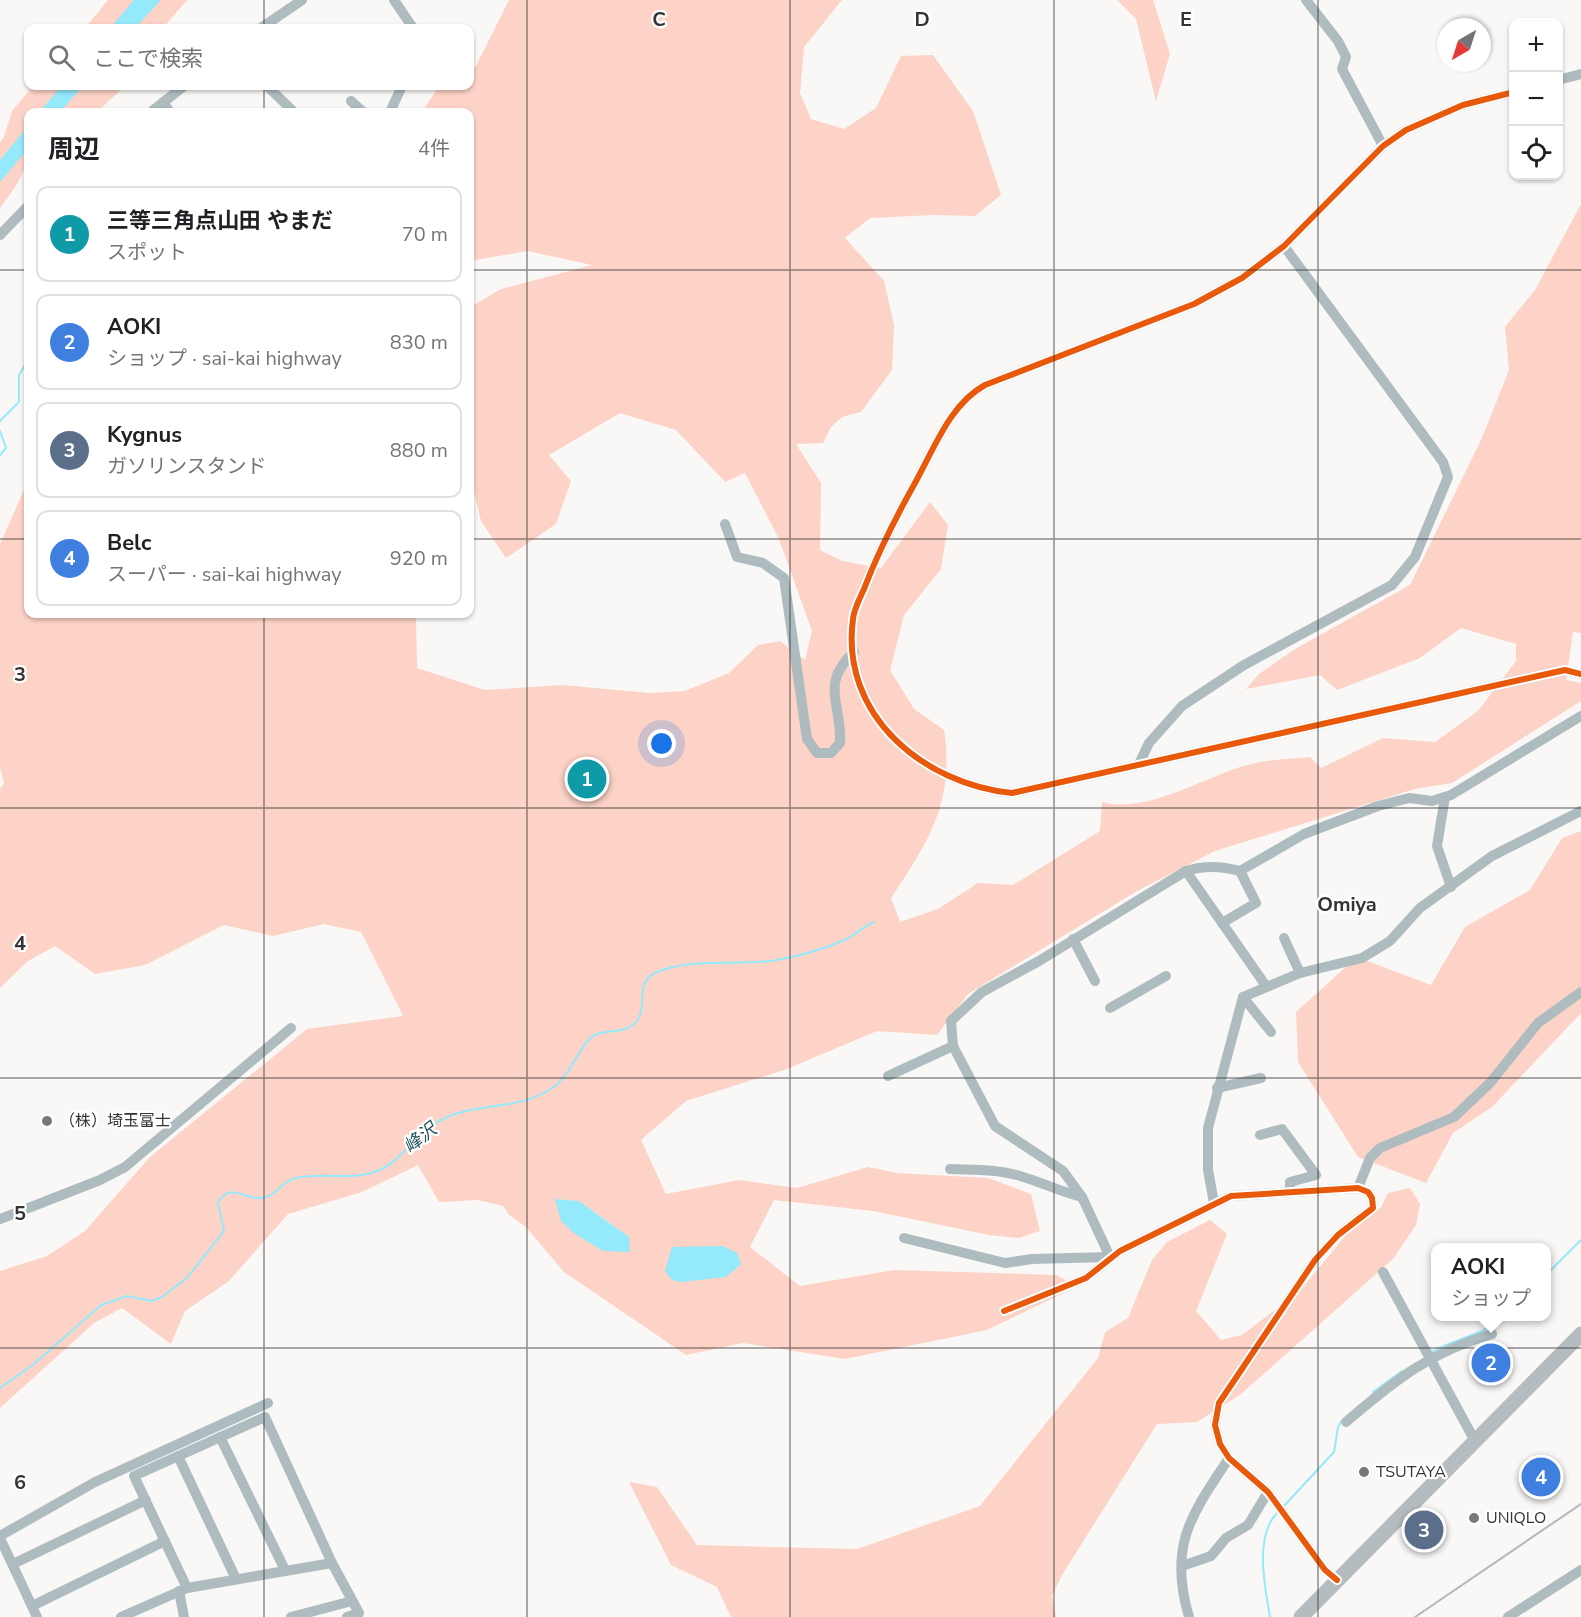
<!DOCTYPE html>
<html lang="ja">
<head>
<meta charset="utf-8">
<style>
	:root { --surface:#fff; --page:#f6f6f6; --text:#202124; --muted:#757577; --line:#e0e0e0; --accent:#1a73e8 }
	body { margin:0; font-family:"Nunito Sans","Noto Sans JP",sans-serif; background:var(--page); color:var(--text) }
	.controls { position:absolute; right:18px; top:18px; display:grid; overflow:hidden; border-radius:12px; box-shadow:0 2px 4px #0004 }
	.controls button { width:54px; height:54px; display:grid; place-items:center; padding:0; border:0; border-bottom:2px solid var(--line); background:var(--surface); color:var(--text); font:30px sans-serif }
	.compass { position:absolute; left:1437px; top:18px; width:54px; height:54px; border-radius:50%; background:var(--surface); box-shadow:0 2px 4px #0004; rotate:219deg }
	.you { position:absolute; left:662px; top:744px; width:21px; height:21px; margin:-15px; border:4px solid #fff; border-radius:50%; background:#1a73e8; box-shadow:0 0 0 9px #1a73e833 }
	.badge { display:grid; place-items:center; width:39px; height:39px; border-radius:50%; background:var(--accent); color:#fff; font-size:20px; font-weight:700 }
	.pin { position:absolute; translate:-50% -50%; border:3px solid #fff; box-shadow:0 2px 6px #0006 }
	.popup { position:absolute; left:1431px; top:1243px; width:120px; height:78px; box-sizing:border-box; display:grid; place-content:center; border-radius:12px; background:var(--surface); filter:drop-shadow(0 2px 4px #0005); font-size:20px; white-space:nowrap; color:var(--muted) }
	.popup b { font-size:22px; color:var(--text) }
	.popup::after { content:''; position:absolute; left:50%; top:100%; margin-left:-12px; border:12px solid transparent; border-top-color:var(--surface) }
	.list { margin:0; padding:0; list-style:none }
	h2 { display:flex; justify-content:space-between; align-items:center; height:78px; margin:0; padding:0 24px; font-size:26px }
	h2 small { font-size:20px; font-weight:400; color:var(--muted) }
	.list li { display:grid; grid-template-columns:39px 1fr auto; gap:18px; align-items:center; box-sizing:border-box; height:96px; margin:0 12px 12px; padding:0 12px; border:2px solid var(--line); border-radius:12px }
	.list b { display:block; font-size:22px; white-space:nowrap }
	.list p { margin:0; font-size:20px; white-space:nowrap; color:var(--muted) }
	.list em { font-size:20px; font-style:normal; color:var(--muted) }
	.icon { flex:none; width:33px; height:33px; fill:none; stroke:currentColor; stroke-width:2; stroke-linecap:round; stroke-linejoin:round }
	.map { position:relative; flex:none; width:1581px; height:1617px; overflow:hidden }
	.search { position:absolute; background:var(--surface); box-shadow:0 2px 4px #0004; left:24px; top:24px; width:450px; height:66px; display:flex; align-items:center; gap:15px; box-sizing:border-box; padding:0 21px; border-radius:12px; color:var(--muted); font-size:22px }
	.panel { position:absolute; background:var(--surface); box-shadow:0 2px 4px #0004; left:24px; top:108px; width:450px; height:510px; border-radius:12px }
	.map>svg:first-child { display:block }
	.green { fill:#fcd3c6; fill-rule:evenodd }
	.water { fill:#94e9fb }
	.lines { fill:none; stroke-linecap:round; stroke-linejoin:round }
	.stream { stroke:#94e9fb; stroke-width:2 }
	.minor { stroke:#aebcc0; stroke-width:10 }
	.highway { stroke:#b5bcbf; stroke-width:15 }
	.rail { stroke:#b1b9ba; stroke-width:2 }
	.cycleway-casing { stroke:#fff; stroke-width:10 }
	.cycleway { stroke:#e8590c; stroke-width:6 }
	.grid { fill:none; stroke:#353333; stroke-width:1.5; stroke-opacity:0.55 }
	.poi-dot { fill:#7a7877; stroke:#fff; stroke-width:2 }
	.labels { text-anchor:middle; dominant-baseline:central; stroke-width:4.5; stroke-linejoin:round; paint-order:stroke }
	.poi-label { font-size:16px; fill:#353333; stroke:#fff; text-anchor:start }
	.water-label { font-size:18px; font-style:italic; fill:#215560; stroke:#fff }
	.quarter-label { font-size:20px; font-weight:bold; fill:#353333; stroke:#fff }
	.grid-label { font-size:20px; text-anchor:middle; font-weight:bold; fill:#353333; stroke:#fff; stroke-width:4.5; stroke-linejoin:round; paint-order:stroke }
</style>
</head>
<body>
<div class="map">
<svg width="1581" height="1617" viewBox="0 0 1581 1617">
	<rect width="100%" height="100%" fill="#faf8f6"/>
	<g class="green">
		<path d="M108 0H187L163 28H85Z"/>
		<path d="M509 0H842L804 47 800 93 811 119 844 129 876 108 901 56 933 55 973 111 1001 195 975 216 933 215 870 218 845 238 884 281 894 325 892 370 861 412 842 417 831 427 823 443 796 444 821 483 820 550 842 561 881 568 930 502 948 525 941 569 904 615 890 670 914 709 944 730C955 801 929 841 891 898L900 922 938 909 978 883 1013 885 1100 831 1102 802C1149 815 1209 773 1255 763 1273 759 1292 759 1310 757L1321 768 1383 738 1435 742 1478 711 1516 661V644L1461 628 1420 658 1337 690 1320 675 1246 689 1259 674 1295 649 1410 585 1482 438 1509 370 1505 327 1535 290 1581 204V633L1573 632 1566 680 1581 683V701L1452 783 1415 789 1215 851 1137 891 968 994 937 1035 877 1031 787 1069 686 1101 641 1140 666 1194 739 1180 797 1188 868 1167 897 1173 988 1178 1031 1194 1040 1231 1019 1238 989 1235 873 1211 774 1200 750 1247 800 1286 894 1270 1056 1275 1078 1286 987 1330 845 1359 743 1343 686 1355 564 1272 526 1227 508 1214 503 1206 478 1200 439 1202 418 1165 362 1192 288 1214 229 1281 185 1311 171 1344 122 1308 94 1323 0 1408V1271L47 1256 85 1231 150 1157 307 1029 403 1016 361 932 324 924 273 936 224 925 145 965 95 974 55 946 28 961 0 988V789L4 783 0 768V544L28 481V614H416L417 668 485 690 562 685 650 693 685 691 729 673 758 645 780 641 805 660 812 631 779 539 745 473 725 482 676 430 620 413 549 455 571 481 556 524 506 558 481 521 470 475V307L501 289 592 265 528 251 470 261V112H422L439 86H470V70L476 66ZM555 1200 579 1201 629 1237Z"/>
		<path d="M1117 0H1153L1170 54 1156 101 1136 19Z"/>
		<path d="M33 86H125L97 112H28C28 161 31 169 0 208V142L4 137 12 111Z"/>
		<path d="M1581 831V1013L1492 1107 1453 1133 1426 1183 1358 1157 1298 1062 1296 1012 1357 957 1431 985 1465 927 1530 890 1562 838Z"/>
		<path d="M1410 1188 1420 1204 1416 1225 1393 1259 1241 1394 1197 1422 1157 1424 1062 1575 1052 1596 1056 1617H731L717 1587 671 1565 629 1482 657 1487 697 1545 857 1549 980 1506 1098 1358 1105 1332 1128 1318 1152 1260 1167 1242 1210 1220 1227 1234 1196 1311 1221 1340 1242 1335 1300 1291 1345 1236 1381 1207 1388 1193Z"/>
	</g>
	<g class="water">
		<path d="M134 0H161L135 28H110Z"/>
		<path d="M62 86H83L60 112H39Z"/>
		<path d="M28 126V149L0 182V160Z"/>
		<path d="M555 1199 579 1201 629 1237 630 1252 603 1251 575 1234 561 1221Z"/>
		<path d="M723 1246 737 1253 741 1264 726 1277 681 1282 672 1280 665 1271 672 1247Z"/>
	</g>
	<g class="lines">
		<g class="stream">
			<path d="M0 421 19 402V375L28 360"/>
			<path d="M0 431 6 448 0 455"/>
			<path d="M1546 1275 1581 1240"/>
			<path d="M1430 1353C1454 1338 1484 1336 1504 1316"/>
			<path d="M0 1388 34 1364 101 1305 127 1296 152 1301 162 1297 187 1278 224 1231 218 1203C230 1181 244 1200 262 1198 276 1197 282 1180 296 1178 321 1172 353 1181 377 1171 403 1161 416 1132 441 1120 475 1102 516 1111 549 1090 573 1076 578 1044 595 1035 607 1029 623 1034 634 1024 650 1010 633 983 655 973 694 956 737 967 777 960 800 956 826 948 847 939 856 934 864 926 874 922"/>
			<path d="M1373 1392 1402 1371"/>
			<path d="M1283 1507 1334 1452 1338 1427 1342 1420"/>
			<path d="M1270 1617C1265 1587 1254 1537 1277 1513"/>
		</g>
		<g class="minor">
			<path d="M394 0 413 28"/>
			<path d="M1306 0 1338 41 1346 57 1342 69 1383 146"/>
			<path d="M261 28 302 0"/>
			<path d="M1558 80 1581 74"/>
			<path d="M267 86 294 112"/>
			<path d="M1514 92 1463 105 1406 130 1383 146 1284 246 1242 278 1194 304 985 385C950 404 934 449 915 483 896 517 878 552 864 589 860 598 854 609 853 619 840 715 923 784 1012 793L1565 670 1581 674"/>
			<path d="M351 101 363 112"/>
			<path d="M163 102 170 112"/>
			<path d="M151 112 184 86"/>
			<path d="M390 112 402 86"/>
			<path d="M0 235 28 206"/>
			<path d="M725 524 737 557 763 563 784 578 807 739 817 753H831L840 743C842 702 819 685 854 652"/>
			<path d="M1139 764 1149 743 1182 706 1244 665 1392 585 1415 557 1448 477 1443 462 1284 246"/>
			<path d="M1445 797 1437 846 1451 887"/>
			<path d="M1186 871 1266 986"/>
			<path d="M1222 923 1256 903 1240 871"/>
			<path d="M1284 938 1300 973"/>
			<path d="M1073 939 1095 981"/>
			<path d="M1243 997 1271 1032"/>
			<path d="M1110 1008 1166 976"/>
			<path d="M888 1076 953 1046"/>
			<path d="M1217 1088 1261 1078"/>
			<path d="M1260 1135 1282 1129 1316 1175 1290 1182V1191"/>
			<path d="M950 1169C974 1170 997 1169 1020 1176 1041 1182 1061 1192 1082 1197"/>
			<path d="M1358 1188 1370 1158 1380 1148 1454 1117 1490 1083 1538 1023 1581 992"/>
			<path d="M1214 1203 1208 1170V1128L1243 997 1300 973 1362 958 1390 941 1420 908 1492 856 1581 811"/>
			<path d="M0 1219 100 1180 125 1167 291 1028"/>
			<path d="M904 1238 1005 1263 1032 1259 1110 1257"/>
			<path d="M1110 1257 1082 1197 1063 1171 995 1126 953 1046 951 1021 982 992 1039 961 1186 871C1204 865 1222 866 1240 871L1304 834 1378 806 1409 798 1432 801 1451 795 1581 716"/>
			<path d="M1383 1272 1475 1441"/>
			<path d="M1004 1311 1086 1278 1120 1251 1231 1196 1358 1188 1368 1192 1372 1198 1373 1208 1338 1235 1315 1260 1219 1403 1215 1425 1220 1444 1229 1458 1268 1492 1325 1570 1337 1580"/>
			<path d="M1346 1422C1395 1380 1430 1352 1492 1334"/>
			<path d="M220 1437 285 1570"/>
			<path d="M178 1456 236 1579"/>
			<path d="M0 1536 95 1482 268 1403"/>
			<path d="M0 1538 37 1617"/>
			<path d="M13 1564 146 1500"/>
			<path d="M1182 1566 1211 1556 1226 1538 1248 1525 1268 1492"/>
			<path d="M187 1588 134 1476 265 1417 332 1563 359 1613 347 1617"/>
			<path d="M179 1591 184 1617"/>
			<path d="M32 1606 165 1541"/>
			<path d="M121 1617 187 1588 332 1563"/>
			<path d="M291 1617 352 1601"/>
			<path d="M1189 1617C1168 1546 1191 1515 1229 1458"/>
			<path d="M1508 1617 1581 1570"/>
		</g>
		<path class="highway" d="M1301 1617 1581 1334"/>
		<path class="rail" d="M1415 1617 1581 1504"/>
		<defs>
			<g id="cycleway">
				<path d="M1514 92 1463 105 1406 130 1383 146 1284 246 1242 278 1194 304 985 385C950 404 934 449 915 483 896 517 878 552 864 589 860 598 854 609 853 619 840 715 923 784 1012 793L1565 670 1581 674"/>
				<path d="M1004 1311 1086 1278 1120 1251 1231 1196 1358 1188 1368 1192 1372 1198 1373 1208 1338 1235 1315 1260 1219 1403 1215 1425 1220 1444 1229 1458 1268 1492 1325 1570 1337 1580"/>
			</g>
		</defs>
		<use href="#cycleway" class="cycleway-casing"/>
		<use href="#cycleway" class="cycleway"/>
	</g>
	<path class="grid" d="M264 0V28M527 0V1617M790 0V1617M1054 0V1617M1318 0V1617M264 86V112M0 270H28M470 270H1581M0 539H28M470 539H1581M264 614V1617M0 808H1581M0 1078H1581M0 1348H1581"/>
	<g class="poi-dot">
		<circle cx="47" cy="1121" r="6"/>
		<circle cx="1364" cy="1472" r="6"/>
		<circle cx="1474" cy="1518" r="6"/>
	</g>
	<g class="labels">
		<g class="poi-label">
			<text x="59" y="1121">（株）埼玉富士</text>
			<text x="1376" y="1472">TSUTAYA</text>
			<text x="1486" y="1518">UNIQLO</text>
		</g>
		<g class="water-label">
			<text transform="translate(420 1138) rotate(-38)">峰沢</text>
		</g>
		<g class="quarter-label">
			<text x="1347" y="904">Omiya</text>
		</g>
	</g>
	<g class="grid-label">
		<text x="659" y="26">C</text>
		<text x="922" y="26">D</text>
		<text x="1186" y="26">E</text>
		<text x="20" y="681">3</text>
		<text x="20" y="950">4</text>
		<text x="20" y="1220">5</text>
		<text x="20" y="1489">6</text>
	</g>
</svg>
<div class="controls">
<button>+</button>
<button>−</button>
<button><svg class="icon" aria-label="locate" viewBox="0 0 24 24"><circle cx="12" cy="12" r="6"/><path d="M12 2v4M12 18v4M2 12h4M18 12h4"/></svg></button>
</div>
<svg class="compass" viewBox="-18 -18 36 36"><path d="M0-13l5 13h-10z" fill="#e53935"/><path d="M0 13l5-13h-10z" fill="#757577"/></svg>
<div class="you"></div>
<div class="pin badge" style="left:587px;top:779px;background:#0f9aa8">1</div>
<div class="pin badge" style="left:1491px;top:1363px;background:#3f7fe0">2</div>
<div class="popup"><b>AOKI</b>ショップ</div>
<div class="pin badge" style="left:1424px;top:1530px;background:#5c6f8a">3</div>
<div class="pin badge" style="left:1541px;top:1477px;background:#3f7fe0">4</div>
<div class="search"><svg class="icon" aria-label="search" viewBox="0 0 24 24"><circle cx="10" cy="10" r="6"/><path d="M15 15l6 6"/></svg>ここで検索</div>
<section class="panel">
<h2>周辺<small>4件</small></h2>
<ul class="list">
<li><span class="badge" style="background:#0f9aa8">1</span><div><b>三等三角点山田 やまだ</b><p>スポット</p></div><em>70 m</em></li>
<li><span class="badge" style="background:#3f7fe0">2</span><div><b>AOKI</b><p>ショップ · sai-kai highway</p></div><em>830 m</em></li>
<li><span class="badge" style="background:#5c6f8a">3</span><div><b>Kygnus</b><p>ガソリンスタンド</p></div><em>880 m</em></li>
<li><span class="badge" style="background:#3f7fe0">4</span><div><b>Belc</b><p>スーパー · sai-kai highway</p></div><em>920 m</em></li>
</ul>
</section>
</div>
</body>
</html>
